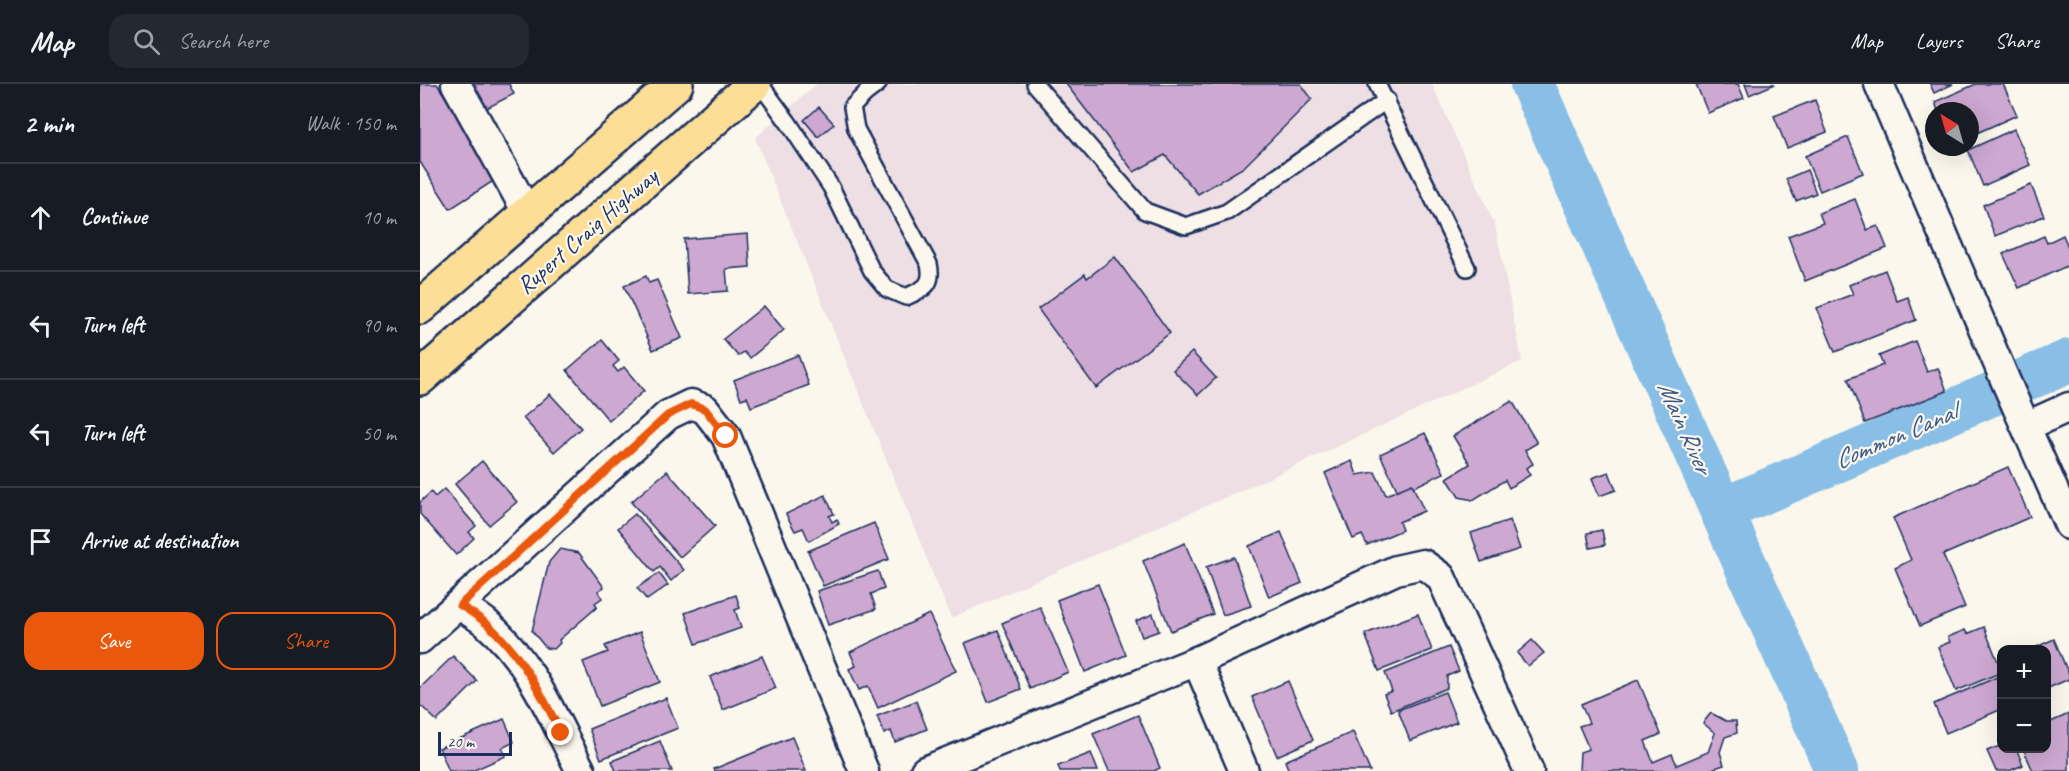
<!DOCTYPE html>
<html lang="en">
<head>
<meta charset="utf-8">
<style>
	:root { --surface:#171b24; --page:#242831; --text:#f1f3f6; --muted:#9ea1a6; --line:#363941; --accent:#ea580c }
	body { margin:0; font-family:Caveat,sans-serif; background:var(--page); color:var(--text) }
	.controls { position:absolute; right:18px; bottom:18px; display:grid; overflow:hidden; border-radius:12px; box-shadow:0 6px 24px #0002 }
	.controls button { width:54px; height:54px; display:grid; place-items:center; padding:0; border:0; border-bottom:2px solid var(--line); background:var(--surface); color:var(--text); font:30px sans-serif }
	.compass { position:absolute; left:1505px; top:18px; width:54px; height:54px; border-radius:50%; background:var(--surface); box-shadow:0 6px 24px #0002; rotate:323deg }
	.scale { position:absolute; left:18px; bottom:15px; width:74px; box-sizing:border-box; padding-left:6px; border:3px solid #1b2f5e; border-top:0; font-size:16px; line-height:21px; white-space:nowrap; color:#1b2f5e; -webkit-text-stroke:4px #fbf7ec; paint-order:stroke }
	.stop { position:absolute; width:18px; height:18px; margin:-14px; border:4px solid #ea580c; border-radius:50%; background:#fff }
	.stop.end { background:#ea580c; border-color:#fff; box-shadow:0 2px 6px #0008 }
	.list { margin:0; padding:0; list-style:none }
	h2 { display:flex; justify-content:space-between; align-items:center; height:78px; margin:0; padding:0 24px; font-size:26px }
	h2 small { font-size:20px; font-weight:400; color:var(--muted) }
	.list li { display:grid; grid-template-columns:39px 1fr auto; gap:18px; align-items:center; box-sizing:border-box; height:108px; padding:0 24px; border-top:2px solid var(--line) }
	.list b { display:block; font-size:22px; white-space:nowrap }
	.list em { font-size:20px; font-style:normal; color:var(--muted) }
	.actions { display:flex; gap:12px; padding:18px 24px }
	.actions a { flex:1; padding:14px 0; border:2px solid var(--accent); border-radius:18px; text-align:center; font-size:21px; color:var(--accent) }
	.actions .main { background:var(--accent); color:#fff }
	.icon { flex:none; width:33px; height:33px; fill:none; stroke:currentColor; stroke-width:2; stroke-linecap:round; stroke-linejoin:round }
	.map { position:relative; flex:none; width:1649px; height:687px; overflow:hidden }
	header { display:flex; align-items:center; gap:36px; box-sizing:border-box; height:84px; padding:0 30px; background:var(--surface); border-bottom:2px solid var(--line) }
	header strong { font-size:28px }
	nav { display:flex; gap:33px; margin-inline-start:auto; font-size:21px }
	.search { width:420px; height:54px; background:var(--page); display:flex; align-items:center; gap:15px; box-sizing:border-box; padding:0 21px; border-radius:18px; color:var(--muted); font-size:22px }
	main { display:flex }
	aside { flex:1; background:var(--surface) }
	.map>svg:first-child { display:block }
	.built { fill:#eddfe4 }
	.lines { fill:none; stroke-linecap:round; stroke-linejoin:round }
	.river { stroke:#89bfe6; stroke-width:44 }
	.building { fill:#cda8d1; stroke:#1b2f5e; stroke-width:1.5 }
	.lane-casing { stroke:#1b2f5e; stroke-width:20 }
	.street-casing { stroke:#1b2f5e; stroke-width:33 }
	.primary-casing { stroke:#1b2f5e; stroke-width:38 }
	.lane { stroke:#fbf7ec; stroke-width:15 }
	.street { stroke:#fbf7ec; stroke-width:28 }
	.primary { stroke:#fcde96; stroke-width:33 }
	.route { stroke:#ea580c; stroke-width:8 }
	.labels { text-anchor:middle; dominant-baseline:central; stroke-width:4.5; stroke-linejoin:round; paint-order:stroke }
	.street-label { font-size:24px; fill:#1b2f5e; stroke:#fbf7ec }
	.water-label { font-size:26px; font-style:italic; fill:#3c5a87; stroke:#fbf7ec }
</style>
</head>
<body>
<header>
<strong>Map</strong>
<div class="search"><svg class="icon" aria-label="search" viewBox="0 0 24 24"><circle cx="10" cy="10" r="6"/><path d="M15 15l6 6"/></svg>Search here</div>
<nav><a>Map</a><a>Layers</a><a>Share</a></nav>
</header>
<main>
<aside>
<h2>2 min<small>Walk · 150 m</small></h2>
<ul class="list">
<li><svg class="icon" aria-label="ahead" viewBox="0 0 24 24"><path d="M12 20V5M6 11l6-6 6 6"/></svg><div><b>Continue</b></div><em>10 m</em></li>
<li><svg class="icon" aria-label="left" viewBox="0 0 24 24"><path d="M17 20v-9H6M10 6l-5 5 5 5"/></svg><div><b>Turn left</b></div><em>90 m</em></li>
<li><svg class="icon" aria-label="left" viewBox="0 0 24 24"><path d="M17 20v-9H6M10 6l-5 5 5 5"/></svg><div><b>Turn left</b></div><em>50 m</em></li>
<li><svg class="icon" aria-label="arrive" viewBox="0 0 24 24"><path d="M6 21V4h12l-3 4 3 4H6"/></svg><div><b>Arrive at destination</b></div></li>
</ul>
<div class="actions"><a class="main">Save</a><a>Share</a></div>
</aside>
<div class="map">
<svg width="1649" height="687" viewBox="0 0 1649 687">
	<rect width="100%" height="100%" fill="#fbf7ec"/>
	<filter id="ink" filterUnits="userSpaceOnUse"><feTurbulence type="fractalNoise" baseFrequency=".0167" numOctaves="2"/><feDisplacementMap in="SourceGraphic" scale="12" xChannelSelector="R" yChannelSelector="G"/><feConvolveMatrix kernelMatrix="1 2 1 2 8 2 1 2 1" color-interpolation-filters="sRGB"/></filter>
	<g filter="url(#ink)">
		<path class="built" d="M397 0H1012L1075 141 1102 277 847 395 531 534 335 54Z"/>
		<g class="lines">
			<g class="river">
				<path d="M1112 0 1417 687"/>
				<path d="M1302 426 1649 277"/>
			</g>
		</g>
		<g class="building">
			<path d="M0 0H17L78 94 30 125 0 78Z"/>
			<path d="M52 0H89L94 10 65 25Z"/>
			<path d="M646 0H881L892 15 824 83 778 110 745 71 714 88Z"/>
			<path d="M1276 0H1318L1324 14 1288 29Z"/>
			<path d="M1325 0H1355L1329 11Z"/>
			<path d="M1510 0H1533L1514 9Z"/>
			<path d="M1556 0H1583L1597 31 1550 52V27H1518L1515 18Z"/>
			<path d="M1395 16 1407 48 1367 64 1354 32Z"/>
			<path d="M399 23 414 40 398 53 384 36Z"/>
			<path d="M1594 45 1610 81 1563 102 1548 66Z"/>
			<path d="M1428 53 1443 89 1400 107 1385 72Z"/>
			<path d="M1387 86 1396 109 1376 117 1366 95Z"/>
			<path d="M1611 101 1624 132 1575 152 1563 121Z"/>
			<path d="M1435 115 1447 146 1458 142 1467 164 1385 197 1368 152 1403 139 1399 129Z"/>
			<path d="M328 150 330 183 306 185 308 207 268 210 264 155Z"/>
			<path d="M1643 151 1649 165V181L1599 204 1583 170 1624 152 1627 159Z"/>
			<path d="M695 173 750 249 676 304 618 225 665 190 667 194Z"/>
			<path d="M1465 186 1477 217 1488 213 1496 236 1415 268 1397 224 1433 210 1429 201Z"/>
			<path d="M226 192 229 199 237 196 262 254 233 266 204 202Z"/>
			<path d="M344 222 364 246 330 274 324 268 318 272 303 255Z"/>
			<path d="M182 256 199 277 193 282 198 288 204 283 224 307 189 337 147 286Z"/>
			<path d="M1495 257 1507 288 1518 284 1527 307 1445 339 1428 295 1463 281 1459 272Z"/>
			<path d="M772 268 796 294 778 311 753 286Z"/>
			<path d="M378 271 389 301 331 323 327 313 321 315 314 296Z"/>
			<path d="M130 310 161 344 134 368 103 334Z"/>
			<path d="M1092 317 1117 359 1105 366 1113 380 1106 384 1110 391 1089 404 1085 396 1053 416 1039 413 1027 394 1050 380 1033 352Z"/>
			<path d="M1005 349 1024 389 979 410 960 370Z"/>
			<path d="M62 377 97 418 69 441 35 400Z"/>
			<path d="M932 377 937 391 955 388 966 411 992 400 1004 427 979 438 982 446 947 461 942 451 933 455 905 389Z"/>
			<path d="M1588 383 1610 433 1523 471 1545 523 1500 542 1475 484 1491 476 1473 434Z"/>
			<path d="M247 387 295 442 260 473 211 418Z"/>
			<path d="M1189 388 1196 406 1179 412 1172 394Z"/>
			<path d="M24 405 56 442 49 448 54 454 36 471 0 430V418L11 408 15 413Z"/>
			<path d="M405 411 414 430 409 432 412 438 417 435 419 440 389 457 383 444 375 447 366 430Z"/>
			<path d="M215 430 264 486 251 497 240 483 234 488 198 444Z"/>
			<path d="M1090 436 1100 465 1061 478 1051 449Z"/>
			<path d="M454 439 469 475 403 502 388 467Z"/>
			<path d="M1182 446 1185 461 1170 464 1167 449Z"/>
			<path d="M861 448 882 499 849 513 829 462Z"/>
			<path d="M765 459 793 530 751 547 723 477Z"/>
			<path d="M140 465 159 469 184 503 178 507 182 514 175 519 177 523 139 556 140 559 134 565 126 564 112 547 129 478Z"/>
			<path d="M814 473 831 522 803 531 786 483Z"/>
			<path d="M458 487 464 505 451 510 456 525 408 541 397 507Z"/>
			<path d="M239 489 248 501 227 516 217 504Z"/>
			<path d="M678 500 706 571 665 588 637 516Z"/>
			<path d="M316 511 320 524 315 526 321 544 276 560 265 529Z"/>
			<path d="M620 523 648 588 610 605 582 539Z"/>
			<path d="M509 530 536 587 458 624 448 602 439 606 429 585 436 582 430 568Z"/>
			<path d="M733 530 739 547 722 553 716 537Z"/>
			<path d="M998 530 1012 566 959 587 945 550Z"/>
			<path d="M1564 543 1582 588 1536 607 1518 563 1530 558 1528 553 1545 546 1547 550Z"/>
			<path d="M578 546 601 605 568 618 545 559Z"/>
			<path d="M220 548 240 598 180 622 163 578 188 568 185 562Z"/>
			<path d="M1634 555 1649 591V595L1626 605V566H1610Z"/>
			<path d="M1112 556 1124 569 1108 582 1097 569Z"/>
			<path d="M1029 563 1039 587 1027 592V604L971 627 964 610 972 607 965 589Z"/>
			<path d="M33 572 57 597 17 637 0 621V604Z"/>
			<path d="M342 572 356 604 303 626 290 593Z"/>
			<path d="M1582 591V625L1526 649 1514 620Z"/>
			<path d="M1218 596 1241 650 1225 657 1233 678 1252 670 1257 681 1288 668 1295 649 1283 639 1291 629 1306 637H1316L1317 649 1305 653 1300 668 1304 681 1286 687H1159L1160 668 1169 665 1159 642 1169 639 1161 620Z"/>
			<path d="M868 597 893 656 857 672 832 613Z"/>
			<path d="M1025 608 1037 638 990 657 978 626Z"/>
			<path d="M246 614 258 644 181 675 169 645Z"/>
			<path d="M496 617 507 645 475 658 471 647 464 650 457 632Z"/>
			<path d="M1649 630V687H1613L1603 664H1626V640Z"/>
			<path d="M718 631 740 684 734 687H689L673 650Z"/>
			<path d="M84 635 94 658 82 664 86 672 52 687H29L19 664Z"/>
			<path d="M933 648 950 687H869L865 677Z"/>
			<path d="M372 653 386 687H295L294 685Z"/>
			<path d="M240 657 252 687H196L192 677Z"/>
			<path d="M1582 661V664H1596L1603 681 1589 687H1576L1567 667Z"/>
			<path d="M671 669 678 687H640L638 682Z"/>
		</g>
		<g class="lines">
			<defs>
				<g id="lane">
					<path d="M340 0 368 38 411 103 452 187 467 205 486 213C503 205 514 202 509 180L436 45 432 23 446 9 458 0"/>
					<path d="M615 0 725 127 766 142 807 128 967 16"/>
					<path d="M957 0 1047 184"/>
				</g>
				<g id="street">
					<path d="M36 0 107 128"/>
					<path d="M1459 0 1586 298 1649 441"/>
					<path d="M1607 342 1649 323"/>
					<path d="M40 521C48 527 58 532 66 539 112 578 134 636 161 687"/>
					<path d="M0 555 248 331 271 320 285 325 306 352 444 687"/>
					<path d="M777 577 824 687"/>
					<path d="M505 687 777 577 976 486 1003 480 1021 493 1109 687"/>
				</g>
				<g id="primary">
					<path d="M0 223 256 0"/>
					<path d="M0 294 334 0"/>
				</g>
			</defs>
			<use href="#lane" class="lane-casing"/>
			<use href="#street" class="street-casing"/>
			<use href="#primary" class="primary-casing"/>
			<use href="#lane" class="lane"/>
			<use href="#street" class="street"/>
			<use href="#primary" class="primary"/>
		</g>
	</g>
	<g class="lines" filter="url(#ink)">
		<path class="route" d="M141 649C121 609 101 570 67 540 59 533 49 527 40 521L248 331 271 320 285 325 306 352"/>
	</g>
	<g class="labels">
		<g class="street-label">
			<text transform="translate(167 147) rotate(-41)">Rupert Craig Highway</text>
		</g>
		<g class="water-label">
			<text transform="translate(1265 343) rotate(66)">Main River</text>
			<text transform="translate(1475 352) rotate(-23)">Common Canal</text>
		</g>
	</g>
</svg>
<div class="controls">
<button>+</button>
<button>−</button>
</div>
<svg class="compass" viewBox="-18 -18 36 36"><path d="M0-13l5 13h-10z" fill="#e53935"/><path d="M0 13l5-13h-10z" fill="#9ea1a6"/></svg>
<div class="scale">20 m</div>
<div class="stop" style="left:306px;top:352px"></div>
<div class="stop end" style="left:141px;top:649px"></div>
</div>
</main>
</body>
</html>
